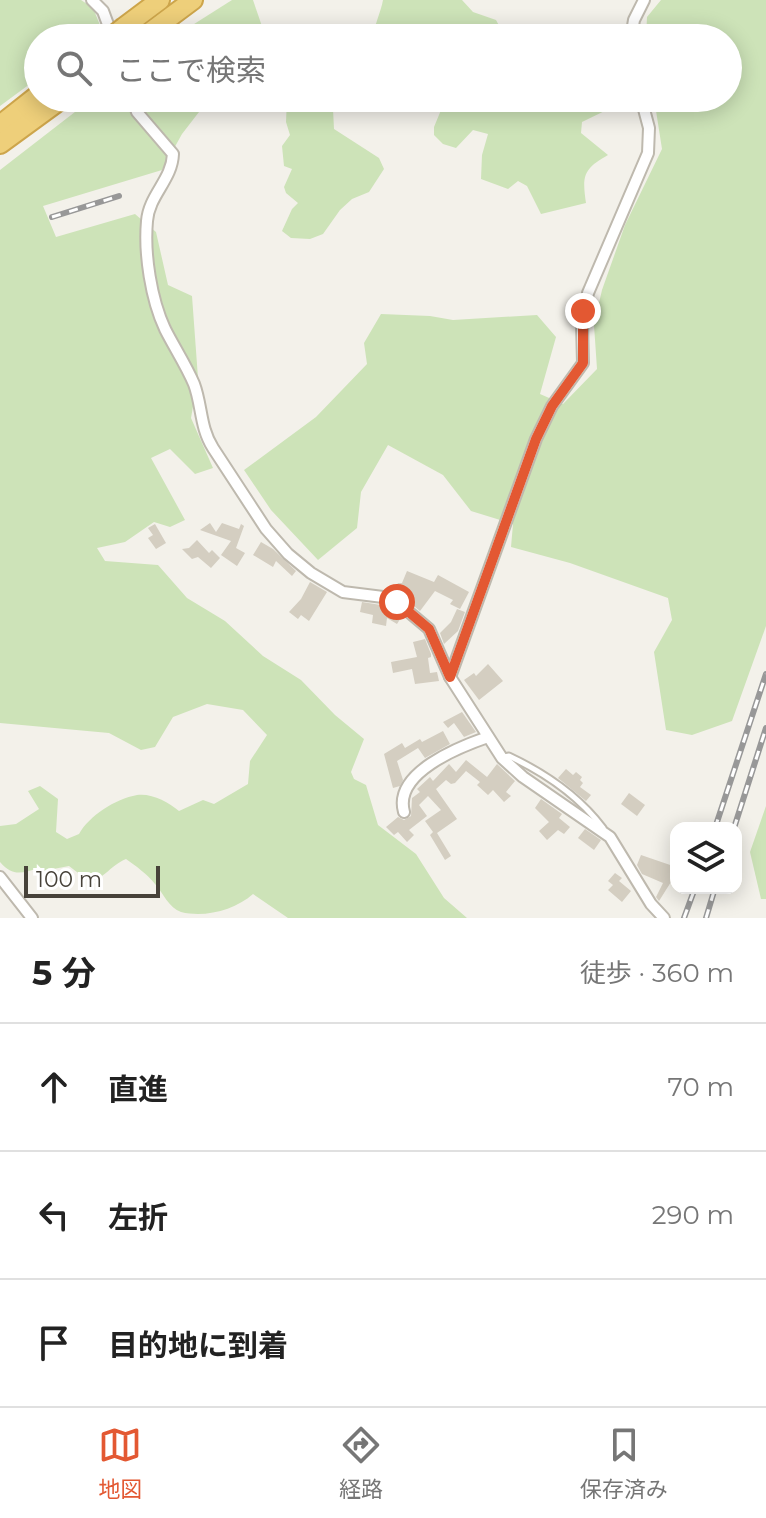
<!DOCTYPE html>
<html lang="ja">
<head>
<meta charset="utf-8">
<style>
	:root { --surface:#fff; --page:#f2f2f2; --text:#222; --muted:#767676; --line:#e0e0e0; --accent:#e35832 }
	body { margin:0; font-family:Montserrat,"Noto Sans JP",sans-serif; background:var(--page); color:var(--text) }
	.controls { position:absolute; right:24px; bottom:24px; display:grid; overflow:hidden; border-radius:16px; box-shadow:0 4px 20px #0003 }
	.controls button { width:72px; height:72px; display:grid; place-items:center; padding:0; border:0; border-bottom:2px solid var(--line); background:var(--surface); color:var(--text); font:40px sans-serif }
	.scale { position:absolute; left:24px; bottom:20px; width:136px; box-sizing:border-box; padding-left:8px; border:4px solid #474239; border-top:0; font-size:22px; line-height:28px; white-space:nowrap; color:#474239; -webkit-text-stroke:6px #fff; paint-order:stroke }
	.stop { position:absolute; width:24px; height:24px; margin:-18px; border:6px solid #e35832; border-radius:50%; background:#fff }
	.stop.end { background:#e35832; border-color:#fff; box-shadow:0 2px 8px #0008 }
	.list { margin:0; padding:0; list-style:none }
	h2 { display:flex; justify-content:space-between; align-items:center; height:104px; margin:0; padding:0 32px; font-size:34px }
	h2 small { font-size:26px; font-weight:400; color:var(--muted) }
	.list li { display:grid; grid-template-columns:52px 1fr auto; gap:24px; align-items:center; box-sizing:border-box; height:128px; padding:0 32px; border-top:2px solid var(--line) }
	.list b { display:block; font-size:30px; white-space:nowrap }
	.list em { font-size:26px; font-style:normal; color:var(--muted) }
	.icon { flex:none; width:44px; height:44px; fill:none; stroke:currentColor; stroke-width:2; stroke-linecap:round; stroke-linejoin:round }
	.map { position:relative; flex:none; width:766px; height:918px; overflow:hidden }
	.search { position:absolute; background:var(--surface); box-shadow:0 4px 20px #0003; left:24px; right:24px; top:24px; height:88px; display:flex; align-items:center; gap:20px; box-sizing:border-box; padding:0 28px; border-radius:44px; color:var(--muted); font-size:30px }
	.sheet { height:488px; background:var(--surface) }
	nav { display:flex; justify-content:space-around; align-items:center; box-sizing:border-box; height:112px; border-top:2px solid var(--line); background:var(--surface); font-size:22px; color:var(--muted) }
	nav a { display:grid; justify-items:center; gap:4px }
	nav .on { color:var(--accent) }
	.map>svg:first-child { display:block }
	.green { fill:#cde3b8 }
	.building { fill:#d4cec1 }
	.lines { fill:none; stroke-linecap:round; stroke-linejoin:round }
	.lane-casing { stroke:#beb9ae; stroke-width:9 }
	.street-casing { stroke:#beb9ae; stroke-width:14 }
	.highway-casing { stroke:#cda54b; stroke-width:22 }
	.lane { stroke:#fff; stroke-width:5 }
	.street { stroke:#fff; stroke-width:10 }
	.highway { stroke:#eecf7a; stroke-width:18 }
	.rail-casing { stroke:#989898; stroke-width:6 }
	.rail { stroke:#fff; stroke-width:3; stroke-dasharray:9; stroke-linecap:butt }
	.highway-bridge-casing { stroke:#cda54b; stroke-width:22; stroke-linecap:butt }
	.highway-bridge { stroke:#eecf7a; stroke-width:18 }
	.route { stroke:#e35832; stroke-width:10 }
</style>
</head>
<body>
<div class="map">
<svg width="766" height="918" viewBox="0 0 766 918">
	<rect width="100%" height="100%" fill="#f3f1ea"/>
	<g class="green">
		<path d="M0 0H81L93 8 102 30 91 38H38V78L0 106Z"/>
		<path d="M232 0H253L266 38H172Z"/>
		<path d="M383 0H462L473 12 496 20 504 35 503 38H374C373 27 381 12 383 0Z"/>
		<path d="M661 0H766V626L732 721 692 735 666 730 654 652 672 620 668 598 570 563 511 547 513 524 471 511 443 475 388 445 361 492 357 528 318 560 271 510 244 470 316 417 367 364 364 343 381 314 430 316 453 320 537 315 556 337 540 394 563 404 597 369 594 325 602 290 625 225 662 149 654 98H728V38H646L647 17Z"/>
		<path d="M93 98H246L199 112 182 134 162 170 43 206 56 237 135 214 156 232 168 285 192 296 198 378 191 418 213 468 195 474 170 449 151 458 185 520 170 527 154 522 125 542 97 548 105 561 158 565 187 598 225 621 263 656 301 680 335 715 364 739 351 772 354 779 366 785 378 825 416 854 444 898 467 918H288L253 894C235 910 205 918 181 912 169 908 163 893 155 884 147 874 136 866 126 859 110 866 107 876 90 882L69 866 43 871 39 868C22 873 13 877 0 862V826L16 824 39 809 28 791 40 786 58 799 56 832 67 839 79 834C89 816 115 799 137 795 152 793 168 802 179 811L203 800 214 804 248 784 250 761 267 735 243 710 207 704 173 717 155 747 141 750 109 733 0 723V170Z"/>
		<path d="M287 98H338L333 109 334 129 379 158 384 169 369 192 352 199 340 210 323 234 310 239 291 238 282 231 292 209 298 203 286 193 284 187 292 169 284 166 282 146 290 135 286 122Z"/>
		<path d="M446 98H617L619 104 582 122 581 133 608 155C583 169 582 176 586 203L541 214 527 186 518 181 508 189 481 179 482 155 488 134 473 130 456 148 443 144 434 135V127Z"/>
		<path d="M766 806V899H761L750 852Z"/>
	</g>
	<g class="building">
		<path d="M210 523 216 532 222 523 239 529 241 524 244 526 236 548 245 553 237 566 221 555 231 541 200 530Z"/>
		<path d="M155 524 166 543 156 549 148 538 153 535 148 528Z"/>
		<path d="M197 540 209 553 212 550 220 558 211 568 198 557 192 559 182 549 189 548Z"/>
		<path d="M261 542 273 549 296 571 292 576 276 561 273 567 253 555Z"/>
		<path d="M407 571 434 582 438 575 469 592 460 609 450 604 453 600 435 591 420 611 402 596 392 592 398 583H402Z"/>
		<path d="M310 582 327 592 309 621 301 615 298 619 289 612 301 599Z"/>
		<path d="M362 602 381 605 393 609 402 616 397 624 387 618 386 626 372 623 373 615 360 612Z"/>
		<path d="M457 609 465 612 458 631 444 644 440 633 451 622Z"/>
		<path d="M425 639 431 654V657L428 658 430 673 437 672 439 681 415 684 412 669 393 673 391 662 417 657 413 642Z"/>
		<path d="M488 664 503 681 479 700 464 680 474 673 476 676Z"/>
		<path d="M462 712 476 732 464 737 454 723 448 728 443 722Z"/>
		<path d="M443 731 450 744 425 758 418 748 397 761 403 780 400 786 393 788 384 754 402 743 405 748 420 739 422 742Z"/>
		<path d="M466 760 487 777 497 764 515 781 506 792 511 796 504 802 493 790 488 795 477 785 480 782 466 771 455 783 451 784 446 780 436 789 457 819 437 833 451 856 445 860 430 835 433 832 425 821 441 810 428 796 419 805 427 816 409 830 414 835 407 842 398 832 394 835 386 827 398 817 404 820 411 816 412 798 420 792 417 789 430 777 433 781 449 764 456 772Z"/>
		<path d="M566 769 573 775 576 772 582 777 580 780 583 783 580 787 591 795 586 801 558 778Z"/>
		<path d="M629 793 645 805 637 816 621 804Z"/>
		<path d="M541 799 562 814 559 818 570 827 564 834 558 830 547 840 539 831 549 822 535 808Z"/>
		<path d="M585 829 601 840 594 850 578 838Z"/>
		<path d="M641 855 676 867V874L659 901 656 897 663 883 642 874 637 865Z"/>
		<path d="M615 873 622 878 619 881 631 891 622 902 608 890 613 885 608 881Z"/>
	</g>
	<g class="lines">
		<defs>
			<path id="lane" d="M504 757 509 756C545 773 579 796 603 828"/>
			<g id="street">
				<path d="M92 0 103 11 113 38"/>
				<path d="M631 38 634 20 644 0"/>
				<path d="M132 98 137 112 173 154C172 180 149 195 147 221 144 254 151 299 165 329 174 347 186 365 194 384 202 405 200 428 213 448L266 529 288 554 311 573 343 592 383 597 397 602 429 629 450 677 502 758 523 777 610 837 651 904 664 918"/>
				<path d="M450 677 536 439 552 406 583 363 582 323 588 293 648 153 649 128 641 98"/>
				<path d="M404 812C393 773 459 747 488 737"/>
				<path d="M0 877 32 918"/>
			</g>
			<g id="highway">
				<path d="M124 27 160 0"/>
				<path d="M142 38 193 0"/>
				<path d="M0 125 38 95"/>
				<path d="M0 144 63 98"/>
			</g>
		</defs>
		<use href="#lane" class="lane-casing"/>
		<use href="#street" class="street-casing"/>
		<use href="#highway" class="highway-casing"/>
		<use href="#lane" class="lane"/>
		<use href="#street" class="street"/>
		<use href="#highway" class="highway"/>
		<defs>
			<g id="rail">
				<path d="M52 217 119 196"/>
				<path d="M715 828 766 674"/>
				<path d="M734 828 766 728"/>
				<path d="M684 918 695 888"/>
				<path d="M706 918 715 888"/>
			</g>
		</defs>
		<use href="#rail" class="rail-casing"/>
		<use href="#rail" class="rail"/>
		<defs>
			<path id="highway-bridge" d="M110 38 124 27"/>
		</defs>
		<use href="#highway-bridge" class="highway-bridge-casing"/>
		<use href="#highway-bridge" class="highway-bridge"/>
	</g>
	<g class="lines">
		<path class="route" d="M397 602 429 629 450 677 536 439 552 406 583 363V311"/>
	</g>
</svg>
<div class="controls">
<button><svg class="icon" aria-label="layers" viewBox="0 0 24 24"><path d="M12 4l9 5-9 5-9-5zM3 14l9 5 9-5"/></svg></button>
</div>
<div class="scale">100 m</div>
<div class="stop" style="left:397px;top:602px"></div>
<div class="stop end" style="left:583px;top:311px"></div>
<div class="search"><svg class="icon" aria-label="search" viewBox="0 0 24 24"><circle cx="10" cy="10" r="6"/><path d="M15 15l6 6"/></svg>ここで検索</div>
</div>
<section class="sheet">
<h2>5 分<small>徒歩 · 360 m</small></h2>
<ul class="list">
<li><svg class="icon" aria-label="ahead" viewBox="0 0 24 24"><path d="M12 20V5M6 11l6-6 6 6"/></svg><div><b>直進</b></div><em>70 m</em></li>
<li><svg class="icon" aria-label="left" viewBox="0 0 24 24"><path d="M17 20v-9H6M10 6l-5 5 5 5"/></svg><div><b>左折</b></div><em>290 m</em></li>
<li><svg class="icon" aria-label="arrive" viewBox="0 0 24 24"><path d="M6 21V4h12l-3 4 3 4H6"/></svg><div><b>目的地に到着</b></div></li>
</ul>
</section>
<nav>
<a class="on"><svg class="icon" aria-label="map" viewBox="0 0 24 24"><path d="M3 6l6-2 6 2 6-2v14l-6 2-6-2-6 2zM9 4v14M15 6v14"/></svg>地図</a>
<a><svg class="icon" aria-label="directions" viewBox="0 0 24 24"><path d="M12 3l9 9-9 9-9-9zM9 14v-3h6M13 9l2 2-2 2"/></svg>経路</a>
<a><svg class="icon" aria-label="saved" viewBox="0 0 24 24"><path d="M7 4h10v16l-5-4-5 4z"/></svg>保存済み</a>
</nav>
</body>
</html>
